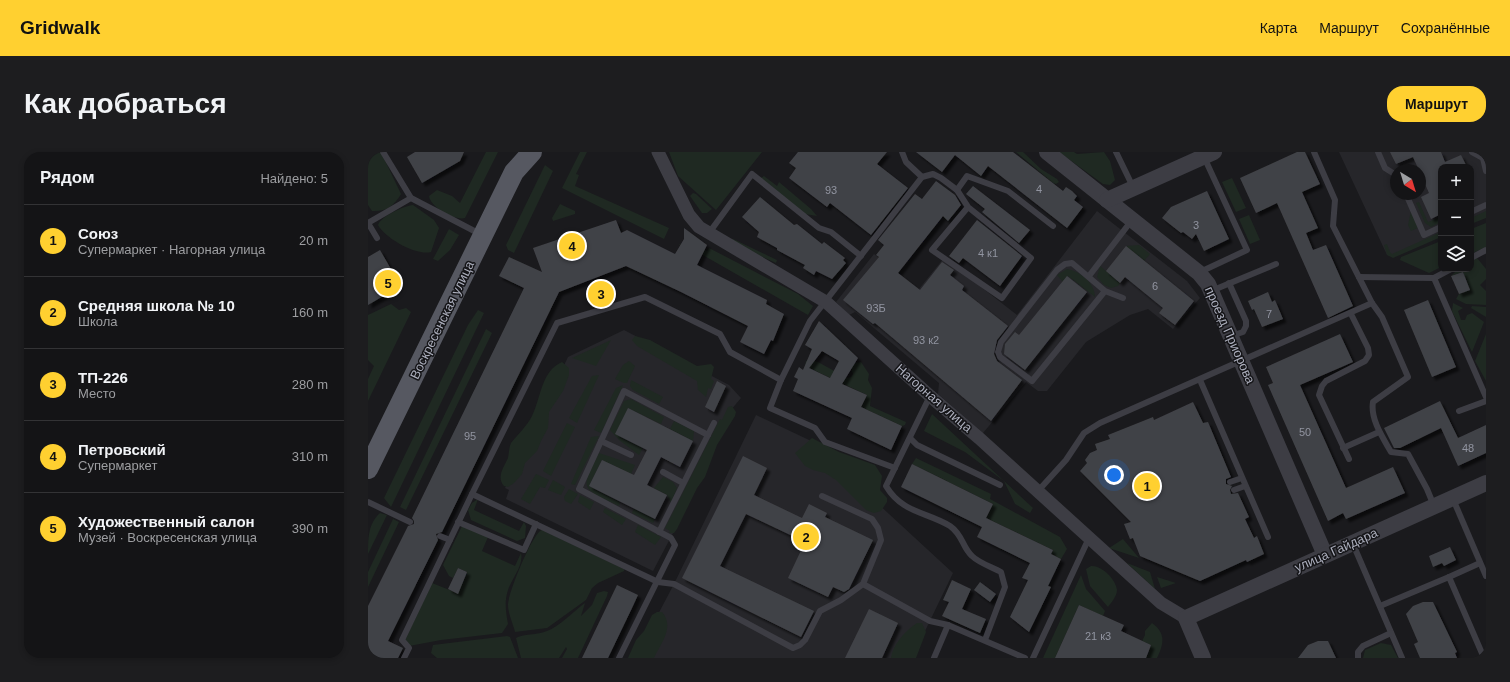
<!DOCTYPE html>
<html lang="ru">
<head>
<meta charset="utf-8">
<style>
	:root { --surface:#141416; --page:#1d1d1f; --text:#f1f3f6; --muted:#9d9ea1; --line:#333335; --accent:#ffd030 }
	body { margin:0; font-family:Helvetica,sans-serif; background:var(--page); color:var(--text) }
	.controls { position:absolute; right:12px; top:12px; display:grid; overflow:hidden; border-radius:8px; box-shadow:0 2px 6px #0003 }
	.controls button { width:36px; height:36px; display:grid; place-items:center; padding:0; border:0; border-bottom:1px solid var(--line); background:var(--surface); color:var(--text); font:20px sans-serif }
	.compass { position:absolute; left:1022px; top:12px; width:36px; height:36px; border-radius:50%; background:var(--surface); box-shadow:0 2px 6px #0003; rotate:142deg }
	.you { position:absolute; left:746px; top:323px; width:14px; height:14px; margin:-10px; border:3px solid #fff; border-radius:50%; background:#1a73e8; box-shadow:0 0 0 6px #1a73e833 }
	.badge { display:grid; place-items:center; width:26px; height:26px; border-radius:50%; background:var(--accent); color:#111; font-size:13px; font-weight:700 }
	.pin { position:absolute; translate:-50% -50%; border:2px solid #fff; box-shadow:0 1px 4px #0006 }
	.list { margin:0; padding:0; list-style:none }
	h2 { display:flex; justify-content:space-between; align-items:center; height:52px; margin:0; padding:0 16px; font-size:17px }
	h2 small { font-size:13px; font-weight:400; color:var(--muted) }
	.list li { display:grid; grid-template-columns:26px 1fr auto; gap:12px; align-items:center; box-sizing:border-box; height:72px; padding:0 16px; border-top:1px solid var(--line) }
	.list b { display:block; font-size:15px; white-space:nowrap }
	.list p { margin:0; font-size:13px; white-space:nowrap; color:var(--muted) }
	.list em { font-size:13px; font-style:normal; color:var(--muted) }
	.icon { flex:none; width:22px; height:22px; fill:none; stroke:currentColor; stroke-width:2; stroke-linecap:round; stroke-linejoin:round }
	.map { position:relative; flex:none; width:1118px; height:506px; overflow:hidden; border-radius:16px }
	header { display:flex; align-items:center; gap:24px; box-sizing:border-box; height:56px; padding:0 20px; background:var(--accent); color:#111 }
	header strong { font-size:19px }
	nav { display:flex; gap:22px; margin-inline-start:auto; font-size:14px }
	.intro { display:flex; align-items:center; justify-content:space-between; box-sizing:border-box; height:96px; padding:0 24px }
	h1 { margin:0; font-size:28px }
	.button { padding:10px 18px; border-radius:16px; background:var(--accent); color:#111; font-size:14px; font-weight:700 }
	main { display:flex; gap:24px; padding:0 24px }
	aside { flex:1; background:var(--surface); border-radius:16px; box-shadow:0 2px 6px #0003 }
	.map>svg:first-child { display:block }
	.built { fill:#26262a; fill-rule:evenodd }
	.green { fill:#1f2922 }
	.building { fill:#414247; fill-rule:evenodd; filter:url(#shadow) }
	.lines { fill:none; stroke-linecap:round; stroke-linejoin:round }
	.service { stroke:#3d3d44; stroke-width:6 }
	.minor { stroke:#3d3d44; stroke-width:13 }
	.tertiary { stroke:#3d3d44; stroke-width:16 }
	.primary { stroke:#565861; stroke-width:20 }
	.labels { text-anchor:middle; dominant-baseline:central; stroke-width:3; stroke-linejoin:round; paint-order:stroke }
	.number-label { font-size:11px; fill:#9194a0 }
	.street-label { font-size:13px; fill:#acafbd; stroke:#151518 }
</style>
</head>
<body>
<header>
<strong>Gridwalk</strong>
<nav><a>Карта</a><a>Маршрут</a><a>Сохранённые</a></nav>
</header>
<div class="intro"><h1>Как добраться</h1><a class="button">Маршрут</a></div>
<main>
<aside>
<h2>Рядом<small>Найдено: 5</small></h2>
<ul class="list">
<li><span class="badge">1</span><div><b>Союз</b><p>Супермаркет · Нагорная улица</p></div><em>20 m</em></li>
<li><span class="badge">2</span><div><b>Средняя школа № 10</b><p>Школа</p></div><em>160 m</em></li>
<li><span class="badge">3</span><div><b>ТП-226</b><p>Место</p></div><em>280 m</em></li>
<li><span class="badge">4</span><div><b>Петровский</b><p>Супермаркет</p></div><em>310 m</em></li>
<li><span class="badge">5</span><div><b>Художественный салон</b><p>Музей · Воскресенская улица</p></div><em>390 m</em></li>
</ul>
</aside>
<div class="map">
<svg width="1118" height="506" viewBox="0 0 1118 506">
	<defs>
		<filter id="shadow"><feDropShadow dx="3.5" dy="3.5" stdDeviation="1" flood-color="#0009"/></filter>
	</defs>
	<rect width="100%" height="100%" fill="#1a1a1d"/>
	<g class="built">
		<path d="M971 0H1118V63L1103 70V15H1073V83L1024 104 1019 103ZM1028 18H1052V42H1028Z"/>
		<path d="M729 59 819 129 832 146 805 177 780 157 762 163 718 190 679 239H670L658 230 615 281 570 242 571 231 487 160 481 163 468 150 506 102 551 137 576 106 649 163Z"/>
		<path d="M256 178 361 233 373 246 362 259 305 381 285 419 138 347 141 338 137 336 200 205Z"/>
		<path d="M388 263 494 313 508 350 585 421 544 506H267L306 432Z"/>
	</g>
	<g class="green">
		<path d="M0 0H13L33 42C26 54 18 60 4 59L0 53Z"/>
		<path d="M118 0H130L97 66C87 69 62 55 61 44L69 38 84 44 92 51Z"/>
		<path d="M212 0H219L208 22 211 23 207 34 301 76 296 87 194 36Z"/>
		<path d="M301 0H394L348 58 310 24Z"/>
		<path d="M648 0H655L673 17 689 27 691 30 688 32 685 31Z"/>
		<path d="M691 0H706L709 2 736 0 742 9 747 28 742 33 735 32Z"/>
		<path d="M177 13 185 19 146 101 140 98 138 93Z"/>
		<path d="M396 24 409 34 411 30 443 57 449 64 437 62 393 26Z"/>
		<path d="M864 26 878 56 868 60 854 30Z"/>
		<path d="M325 41 328 42 344 57 339 61H334L322 44Z"/>
		<path d="M1051 50 1060 70 1073 65V70L1063 75 1057 71 1048 51Z"/>
		<path d="M192 52 207 59V62L185 69 184 66Z"/>
		<path d="M45 53 66 68 71 76 63 100C48 104 17 86 10 73 13 64 36 54 45 53Z"/>
		<path d="M1043 59 1050 76 1043 79 1040 73Z"/>
		<path d="M1118 59V66L1103 72V66Z"/>
		<path d="M881 63 892 88 882 92 871 67Z"/>
		<path d="M1118 71V95L1103 102V77Z"/>
		<path d="M81 77 91 83 82 98 70 109 65 107Z"/>
		<path d="M1073 80V85L1025 106 1019 103 1016 93 1019 92 1022 100 1024 102Z"/>
		<path d="M365 87 409 108 408 111 361 90Z"/>
		<path d="M1073 89V115L1061 121 1032 108 1033 105Z"/>
		<path d="M311 92 329 100 331 95 339 99 341 96 430 142 445 154 440 163 333 102 314 97Z"/>
		<path d="M771 93 782 102 776 109 758 94Z"/>
		<path d="M1109 106 1118 117V127L1112 133 1118 139V153L1098 152 1088 147 1091 142 1102 138 1095 120 1083 124 1090 117H1103V109Z"/>
		<path d="M732 114 752 131 750 134 743 136 736 133 729 125Z"/>
		<path d="M699 117C712 119 727 131 727 145L700 124 695 130 689 123Z"/>
		<path d="M1085 151 1095 156 1090 159 1093 168H1097L1099 163 1104 161 1116 170 1104 200 1084 159Z"/>
		<path d="M23 152 31 158 38 156 43 160 0 249V227L6 214 0 208V163Z"/>
		<path d="M1104 154 1118 155V165L1103 156Z"/>
		<path d="M110 158 116 161 23 355 16 346 100 173Z"/>
		<path d="M118 177 124 181 38 358 32 355Z"/>
		<path d="M1118 182V229L1107 209Z"/>
		<path d="M267 184 282 188 329 214 343 212 346 215 343 227 346 229 343 237 340 236 338 245 330 238 329 229 269 194 264 188Z"/>
		<path d="M243 188 228 214 204 206Z"/>
		<path d="M441 208 450 210 479 226 483 225 485 222 483 217 486 211 493 210 501 222 500 228 504 236 502 254 538 270 537 273 534 274 493 255 499 243 437 214 438 209Z"/>
		<path d="M261 209 267 214 259 231H256L247 227 255 213Z"/>
		<path d="M194 210 201 216V223L195 239 181 260 180 276 173 289 169 299 157 311 154 322 146 331 140 335 136 334C128 325 136 315 140 306 141 301 141 295 143 291 150 282 159 274 164 264 173 246 173 219 194 210Z"/>
		<path d="M231 223 209 271 201 266 224 224Z"/>
		<path d="M263 228 295 245 291 252 265 238 262 234Z"/>
		<path d="M255 233 233 281 226 278 248 236Z"/>
		<path d="M263 247 296 265 293 272 260 256 275 296 271 303 251 288 242 278 256 249Z"/>
		<path d="M364 254 368 260 367 264 349 293 337 325 329 336 309 377 306 381H301L302 379 297 376 352 267 354 268 360 255Z"/>
		<path d="M564 262 665 356 662 361 647 352 636 329 597 300 556 279Z"/>
		<path d="M306 269 326 279 325 289 302 277Z"/>
		<path d="M199 271 207 275 183 324 175 319Z"/>
		<path d="M231 284 207 333 203 332 223 285Z"/>
		<path d="M444 286 471 300 507 313 514 324 512 338 519 346V350L513 359 506 361 498 358 468 328 457 321 445 318 437 314 427 301Z"/>
		<path d="M231 301 267 313 263 322 234 308 221 334 252 350 251 354C214 336 211 339 231 301Z"/>
		<path d="M548 306 623 342 622 347 692 385 699 397 693 407 683 402 685 398 618 366 625 352 544 312Z"/>
		<path d="M168 322 181 328 177 336 172 335 162 352 153 347Z"/>
		<path d="M295 325 305 330 309 336 303 351 299 343 286 336Z"/>
		<path d="M185 328 197 335 193 343 180 338Z"/>
		<path d="M201 337 210 342 203 352 197 349 196 345Z"/>
		<path d="M212 343 226 350 222 358 210 350Z"/>
		<path d="M110 347 106 358 151 379 156 370 158 374 157 386 149 389 103 368 100 358 104 351Z"/>
		<path d="M237 356 258 367 254 373 235 360Z"/>
		<path d="M266 356 287 367 285 371 264 361Z"/>
		<path d="M12 361 19 363 0 402C0 386 0 372 12 361Z"/>
		<path d="M25 367 31 370 0 435V420Z"/>
		<path d="M270 373 293 385 287 393 267 380Z"/>
		<path d="M94 374 120 385 114 399 147 414 153 401C156 413 144 426 140 438 136 450 138 460 140 472L134 481 73 488 41 494 37 488 64 431 89 441 99 420 90 416 85 426 81 424 75 413Z"/>
		<path d="M174 378 256 417V419L230 431 224 436 218 448 179 476 147 480C145 472 140 461 140 453 140 441 165 380 174 378Z"/>
		<path d="M755 387 771 406 741 396Z"/>
		<path d="M759 411 782 420 787 437Z"/>
		<path d="M723 414C733 413 748 427 749 438 749 444 743 451 740 455L722 434 718 417Z"/>
		<path d="M713 423 718 437 737 459 735 464 711 453 687 506H675Z"/>
		<path d="M789 425 808 431 793 436Z"/>
		<path d="M236 439 240 440 239 444 210 506H194L199 497 198 495 191 506H153L148 486C154 482 170 483 179 479 191 475 206 459 217 451L213 464 224 453 229 441Z"/>
		<path d="M289 460H294C307 475 293 491 286 506H260L268 488 276 479 284 463Z"/>
		<path d="M549 471H554L558 480 548 506H523C525 492 538 478 549 471Z"/>
		<path d="M784 471C798 481 796 492 789 506H778L783 493 774 489 777 483V479Z"/>
		<path d="M139 484 142 485 150 506H69L63 501 65 493Z"/>
		<path d="M1013 491 1023 493 1030 506H995L997 498Z"/>
	</g>
	<g class="building">
		<path d="M47 0H96L92 9 54 31 39 5Z"/>
		<path d="M430 0H519L509 12 540 36 503 83 462 51 459 55 421 26 428 16 421 11Z"/>
		<path d="M548 0H645L695 39 698 35 704 39 709 44 706 48 715 55 699 76 620 14 613 24 587 3 574 20Z"/>
		<path d="M929 0H937L952 32 934 40 950 76 938 81 945 98 958 93 985 154 960 166 909 51 888 61 872 26Z"/>
		<path d="M1022 0H1073L1077 10 1093 3 1099 15H1073V62L1063 67 1053 45 1061 41 1045 5 1028 12Z"/>
		<path d="M568 29 587 43 593 53 580 69 575 64 530 121 552 138 574 110 586 118 582 123 596 134 594 138 640 174 629 188 626 202 629 209 654 228 623 269 507 171 505 172 475 148 511 105 508 103 516 93 510 88 547 42 554 47Z"/>
		<path d="M605 34 662 78 651 91 614 60 617 57 598 42Z"/>
		<path d="M839 39 861 87 836 99 828 82 824 87 815 80 813 81 794 66 803 55Z"/>
		<path d="M392 45 426 73 429 72 454 92 456 90 477 106 475 108 478 111 464 127 448 119 446 123 435 116 437 113 409 98V96L389 85 391 80 374 65Z"/>
		<path d="M248 68 253 81 259 78 307 102 316 87V76L339 93 329 113 399 148 398 152 416 162 405 189 403 188 396 202 372 190 380 174 313 140 258 114 191 140 74 380 68 382 70 388 20 489 35 496 30 506H0V454L40 374 46 372V369L44 366 156 136 131 124 141 105 174 120 165 96Z"/>
		<path d="M609 68 654 104 632 134 595 106 591 111 581 104Z"/>
		<path d="M758 94 826 149 807 173 791 161 795 156 757 125 752 131 738 119Z"/>
		<path d="M12 98 31 131 29 136 0 153V105Z"/>
		<path d="M1095 120 1102 138 1091 142 1083 124Z"/>
		<path d="M699 124 719 140 657 218 636 202 637 192 647 180 651 183Z"/>
		<path d="M230 131 245 139 237 152 235 153 222 145Z"/>
		<path d="M900 140 904 150 907 148 915 167 894 175 886 157 884 158 880 149Z"/>
		<path d="M1060 148 1088 215 1064 225 1036 158Z"/>
		<path d="M451 169 490 206 474 232 499 243 493 255 534 274 523 298 479 277 484 266 425 239 430 227 426 225 431 215 435 218 444 197 437 193ZM454 199 471 209 462 226 441 216Z"/>
		<path d="M972 182 985 210 932 233 978 336 1025 315 1037 341 978 367 975 361 960 369 900 233 905 231 898 215Z"/>
		<path d="M349 229 358 234 346 260 337 255Z"/>
		<path d="M1072 249 1090 286 1118 273V301L1090 314 1073 276 1032 296H1026L1016 276Z"/>
		<path d="M825 250 835 271 840 270 863 325 858 327V332L864 334 862 338 863 342 870 341 881 365 877 367 886 386 889 384 896 402 879 410 878 408 832 429 772 404 765 386 762 387 756 372 763 370 712 319 719 311 717 308 722 301 729 298 727 292 742 287 740 283 785 265 786 268Z"/>
		<path d="M260 256 325 289 312 315 293 305 279 333 299 343 287 367 221 334 234 308 266 323 279 298 247 282Z"/>
		<path d="M375 304 399 316 386 343 434 366 441 352 459 361 457 365 505 388 481 437 476 440 465 435 460 445 420 426 437 390 378 362 352 414 446 459 433 485 314 426Z"/>
		<path d="M544 312 625 352 618 366 685 398 683 402 693 407 680 434 683 435 661 480 642 465 660 428 654 426 662 411 609 385 614 375 533 335Z"/>
		<path d="M1082 395 1088 408 1076 414 1074 411 1065 415 1061 404Z"/>
		<path d="M90 416 99 420 90 442 80 437Z"/>
		<path d="M584 428 603 437 594 457 618 467 612 481 574 464 581 450 575 448Z"/>
		<path d="M612 430 628 442 622 450 606 438Z"/>
		<path d="M249 433 270 443 264 456 240 506H214Z"/>
		<path d="M1055 450H1065L1089 500 1087 501 1089 506H1052L1046 492 1050 490 1038 462 1045 454Z"/>
		<path d="M711 453 756 473 753 479 783 493 778 506H687Z"/>
		<path d="M501 457 530 471 514 506H477Z"/>
		<path d="M950 489H960L968 506H930L940 493Z"/>
	</g>
	<g class="lines">
		<g class="service">
			<path d="M15 0 43 46 112 82"/>
			<path d="M534 0 538 10 554 25"/>
			<path d="M748 0 765 35"/>
			<path d="M946 0 967 48 965 74 1004 151 1014 165 1040 225 1005 250C1002 267 1015 286 1023 300L1040 302 1059 337 1066 354"/>
			<path d="M1010 0 1017 16 1028 23"/>
			<path d="M1104 0 1115 6"/>
			<path d="M1118 5 1115 6 1118 19"/>
			<path d="M589 38 599 24 640 39 685 74"/>
			<path d="M1038 42 1056 83 1073 75"/>
			<path d="M1103 60 1118 53"/>
			<path d="M341 81 384 22 451 76 463 80 493 104"/>
			<path d="M9 86 0 71 43 46"/>
			<path d="M1103 106 1118 98"/>
			<path d="M832 120 879 98 836 5"/>
			<path d="M721 124 764 68"/>
			<path d="M991 125 1066 126 1083 117"/>
			<path d="M1066 126 1118 245"/>
			<path d="M861 131 878 169V174L875 180 863 184"/>
			<path d="M737 139 664 229 632 205 630 200 633 190 689 118 697 112 704 111 737 139 755 146"/>
			<path d="M843 139 908 112"/>
			<path d="M832 228 900 385"/>
			<path d="M562 244 518 334C534 361 559 360 582 374 595 383 594 395 604 404 611 411 624 415 633 420L637 435 617 488"/>
			<path d="M1091 259 1118 249"/>
			<path d="M542 286 549 293 632 333"/>
			<path d="M233 289 263 303"/>
			<path d="M975 296 1011 280"/>
			<path d="M981 307 951 243 954 234 958 229 997 209 1001 203 1000 196 983 162"/>
			<path d="M527 316 457 290 447 276 402 256 413 228 442 169 554 25 565 22 573 26 589 38 600 55 663 106 634 146 564 98 600 55"/>
			<path d="M295 320 315 331"/>
			<path d="M862 330 874 326"/>
			<path d="M866 338 877 334"/>
			<path d="M670 339 698 308 716 281 732 271 1004 151"/>
			<path d="M104 342 290 430 306 432 425 496 432 493 437 488 452 459 473 448 495 432 513 388 510 376 504 367 454 344"/>
			<path d="M1085 347 1118 424"/>
			<path d="M0 350 42 370"/>
			<path d="M90 370 156 398 168 372"/>
			<path d="M291 380 346 271"/>
			<path d="M72 384 82 388"/>
			<path d="M985 392 1034 506"/>
			<path d="M1081 425 1112 411"/>
			<path d="M495 432 562 469 580 473"/>
			<path d="M1012 454 1081 425 1116 506"/>
			<path d="M36 506 41 496 34 488 104 342 189 171 277 145 352 182 362 200 413 228"/>
			<path d="M251 506 307 393 303 386 211 337 256 239 340 283"/>
			<path d="M566 506 580 473 657 506"/>
			<path d="M665 506 721 386"/>
			<path d="M990 506V500L995 494 1023 481"/>
		</g>
		<path class="minor" d="M290 0 321 63 331 75 458 150 562 244 611 286 793 451 818 466"/>
		<g class="tertiary">
			<path d="M679 0 831 121 840 132 957 403"/>
			<path d="M739 48 846 0"/>
			<path d="M835 506 818 466 1118 331"/>
		</g>
		<path class="primary" d="M0 317 146 20 164 0"/>
	</g>
	<g class="labels">
		<g class="number-label">
			<text x="671" y="37">4</text>
			<text x="463" y="38">93</text>
			<text x="828" y="73">3</text>
			<text x="620" y="101">4 к1</text>
			<text x="787" y="134">6</text>
			<text x="508" y="156">93Б</text>
			<text x="901" y="162">7</text>
			<text x="558" y="188">93 к2</text>
			<text x="937" y="280">50</text>
			<text x="102" y="284">95</text>
			<text x="1100" y="296">48</text>
			<text x="730" y="484">21 к3</text>
		</g>
		<g class="street-label">
			<text transform="translate(74 168) rotate(-64)">Воскресенская улица</text>
			<text transform="translate(862 183) rotate(66)">проезд Приорова</text>
			<text transform="translate(566 246) rotate(41)">Нагорная улица</text>
			<text transform="translate(968 398) rotate(-24)">улица Гайдара</text>
		</g>
	</g>
</svg>
<div class="controls">
<button>+</button>
<button>−</button>
<button><svg class="icon" aria-label="layers" viewBox="0 0 24 24"><path d="M12 4l9 5-9 5-9-5zM3 14l9 5 9-5"/></svg></button>
</div>
<svg class="compass" viewBox="-18 -18 36 36"><path d="M0-13l5 13h-10z" fill="#e53935"/><path d="M0 13l5-13h-10z" fill="#9d9ea1"/></svg>
<div class="you"></div>
<div class="pin badge" style="left:779px;top:334px">1</div>
<div class="pin badge" style="left:438px;top:385px">2</div>
<div class="pin badge" style="left:233px;top:142px">3</div>
<div class="pin badge" style="left:204px;top:94px">4</div>
<div class="pin badge" style="left:20px;top:131px">5</div>
</div>
</main>
</body>
</html>
